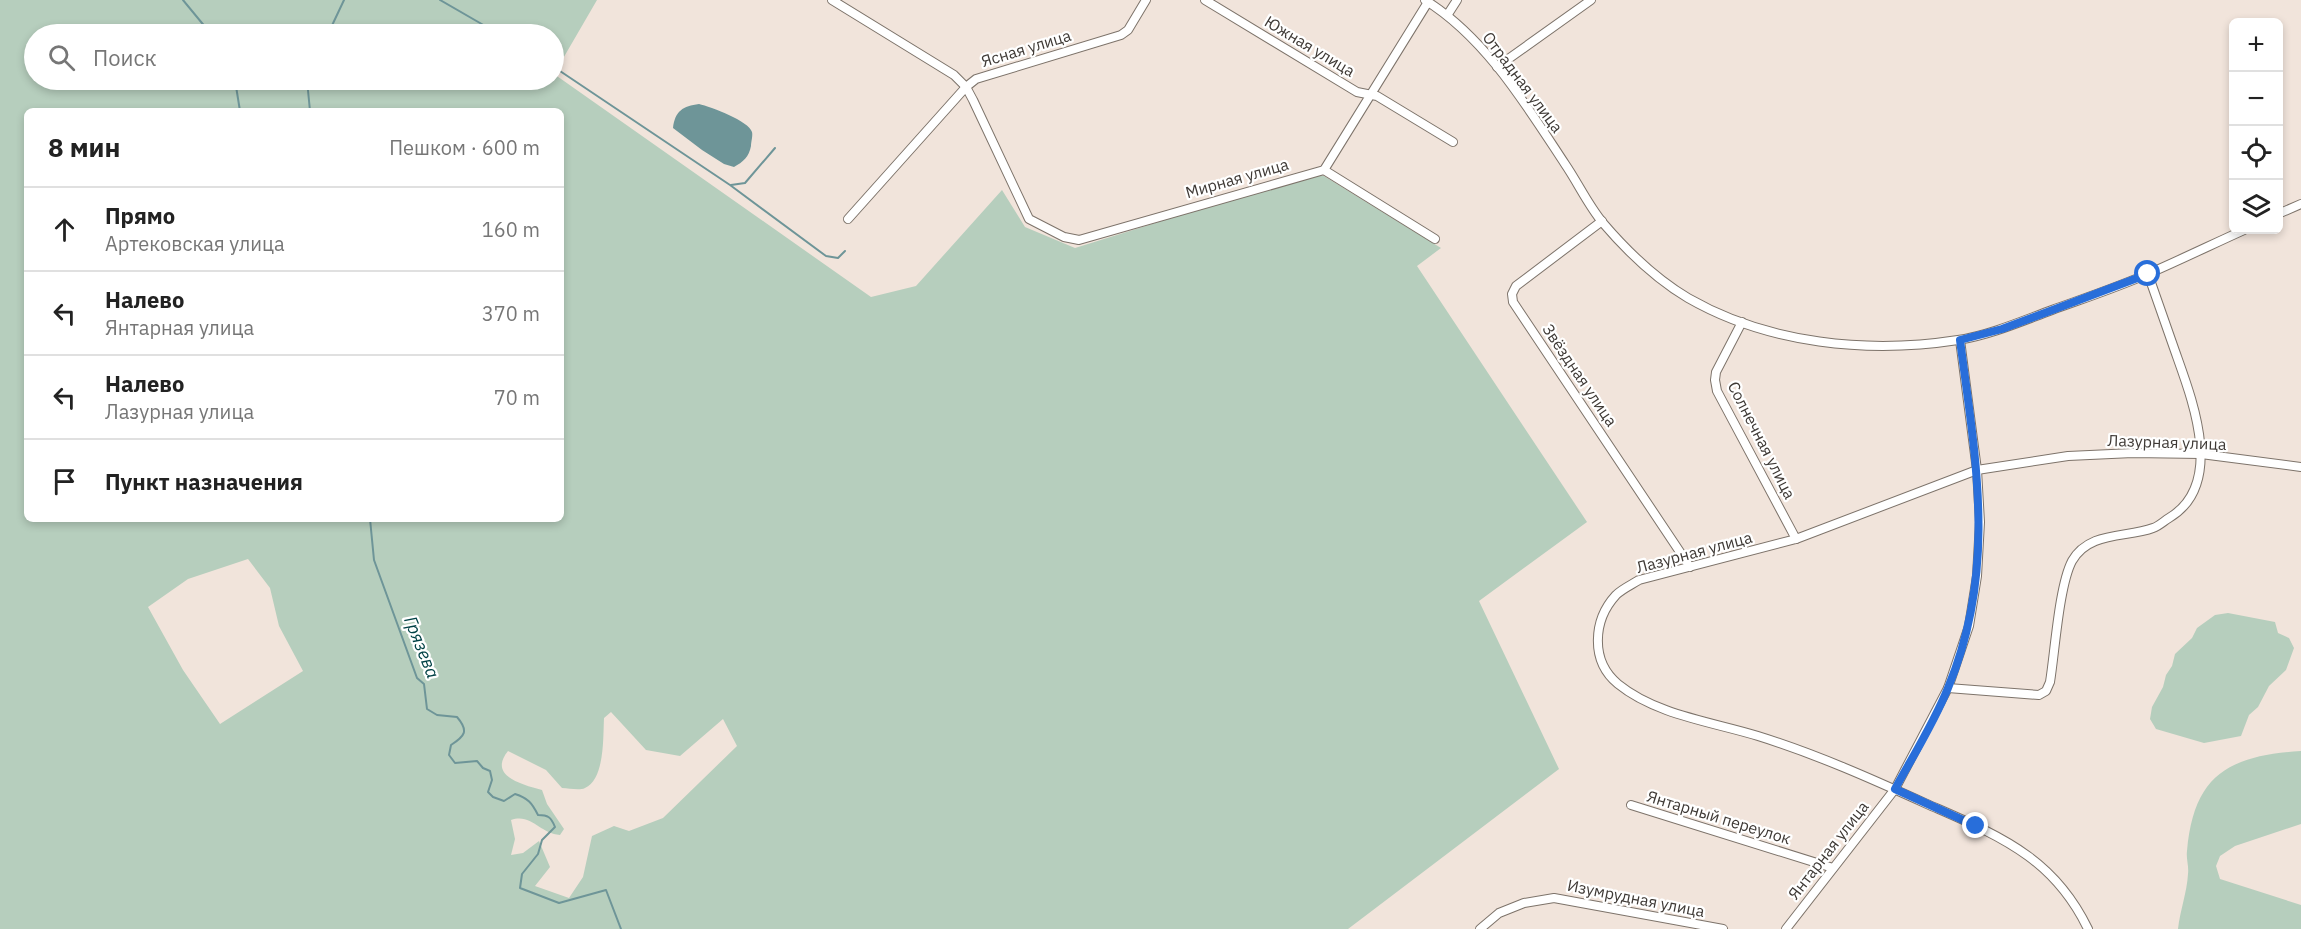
<!DOCTYPE html>
<html lang="ru">
<head>
<meta charset="utf-8">
<style>
	:root { --surface:#fff; --page:#f6f6f6; --text:#222; --muted:#767676; --line:#e0e0e0 }
	body { margin:0; font-family:"IBM Plex Sans",sans-serif; background:var(--page); color:var(--text) }
	.controls { position:absolute; right:18px; top:18px; display:grid; overflow:hidden; border-radius:9px; box-shadow:0 3px 9px #0003 }
	.controls button { width:54px; height:54px; display:grid; place-items:center; padding:0; border:0; border-bottom:2px solid var(--line); background:var(--surface); color:var(--text); font:30px sans-serif }
	.stop { position:absolute; width:18px; height:18px; margin:-14px; border:4px solid #286eda; border-radius:50%; background:#fff }
	.stop.end { background:#286eda; border-color:#fff; box-shadow:0 2px 6px #0008 }
	.list { margin:0; padding:0; list-style:none }
	h2 { display:flex; justify-content:space-between; align-items:center; height:78px; margin:0; padding:0 24px; font-size:26px }
	h2 small { font-size:20px; font-weight:400; color:var(--muted) }
	.list li { display:grid; grid-template-columns:39px 1fr auto; gap:18px; align-items:center; box-sizing:border-box; height:84px; padding:0 24px; border-top:2px solid var(--line) }
	.list b { display:block; font-size:22px; white-space:nowrap }
	.list p { margin:0; font-size:20px; white-space:nowrap; color:var(--muted) }
	.list em { font-size:20px; font-style:normal; color:var(--muted) }
	.icon { flex:none; width:33px; height:33px; fill:none; stroke:currentColor; stroke-width:2; stroke-linecap:round; stroke-linejoin:round }
	.map { position:relative; flex:none; width:2301px; height:929px; overflow:hidden }
	.search { position:absolute; background:var(--surface); box-shadow:0 3px 9px #0003; left:24px; top:24px; width:540px; height:66px; display:flex; align-items:center; gap:15px; box-sizing:border-box; padding:0 21px; border-radius:33px; color:var(--muted); font-size:22px }
	.panel { position:absolute; background:var(--surface); box-shadow:0 3px 9px #0003; left:24px; top:108px; width:540px; height:414px; border-radius:9px }
	.map>svg:first-child { display:block }
	.green { fill:#b6cebd; fill-rule:evenodd }
	.water { fill:#6e9598 }
	.lines { fill:none; stroke-linecap:round; stroke-linejoin:round }
	.stream { stroke:#6e9598; stroke-width:2 }
	.minor-casing { stroke:#7d736a; stroke-width:10 }
	.minor { stroke:#fff; stroke-width:8 }
	.route { stroke:#286eda; stroke-width:8 }
	.labels { text-anchor:middle; dominant-baseline:central; stroke-width:4.5; stroke-linejoin:round; paint-order:stroke }
	.street-label { font-size:16px; fill:#3e3935; stroke:#fff }
	.water-label { font-size:18px; font-style:italic; fill:#004145; stroke:#fff }
</style>
</head>
<body>
<div class="map">
<svg width="2301" height="929" viewBox="0 0 2301 929">
	<rect width="100%" height="100%" fill="#f1e4db"/>
	<g class="green">
		<path d="M0 0H597L554 74 871 297 916 286 1002 190 1025 227 1075 248 1313 174 1324 176 1441 248 1417 266 1587 522 1479 601 1559 769 1348 929H0ZM34 34H554V80H34ZM27 111H561V519H27ZM248 559 270 588 279 626 303 671 220 724 183 670 148 607 188 579ZM611 712 646 750 680 756 723 719 737 746 663 818 629 831 614 826 592 836 583 877 569 898 535 886 550 867 539 841 523 853 511 855 515 839 511 820C532 813 540 834 560 835L564 829 547 804 542 790C521 784 488 776 508 751L546 770 562 788C569 788 579 791 585 788 605 779 603 737 604 718Z"/>
		<path d="M2228 613 2275 622 2278 633 2289 638 2294 648 2286 670 2269 686 2258 707 2249 715 2241 736 2204 743 2156 729 2150 719 2152 707 2163 687 2166 675 2172 666 2175 654 2192 638 2197 628 2215 615Z"/>
		<path d="M2301 751V824L2235 846 2220 856 2216 866 2220 879 2301 905V929H2178C2180 911 2187 892 2188 874 2189 866 2186 859 2187 851 2194 774 2229 756 2301 751Z"/>
	</g>
	<path class="water" d="M699 104C711 107 749 121 752 132 753 136 751 142 751 146 749 157 743 162 734 167L724 164 702 150 673 128C675 111 683 106 699 104Z"/>
	<g class="lines">
		<g class="stream">
			<path d="M183 0 211 34"/>
			<path d="M440 0 499 34"/>
			<path d="M328 34 344 0"/>
			<path d="M554 67 730 185 826 256 838 258 845 251"/>
			<path d="M235 80 240 111"/>
			<path d="M307 80 310 111"/>
			<path d="M731 185 745 183 775 148"/>
			<path d="M370 519 374 560 417 678 424 684 427 709 437 715 457 717C469 731 465 736 451 745L449 755 455 763 477 761 483 768 490 771 492 780 488 792 493 797 504 801 515 794C528 798 532 803 538 815 548 815 551 817 555 827L542 840 538 854 522 874 520 888 559 903 606 890 621 929"/>
		</g>
		<defs>
			<g id="minor">
				<path d="M832 0 954 75 966 87 973 100 1029 219 1064 237 1079 240 1324 170 1428 2"/>
				<path d="M1205 0 1357 92 1377 96 1453 142"/>
				<path d="M1425 0C1486 38 1526 105 1565 164 1578 183 1588 205 1603 223 1627 251 1656 279 1688 298 1768 344 1868 354 1958 340 1990 335 2022 321 2052 310 2085 298 2118 287 2150 273 2182 259 2213 244 2244 230"/>
				<path d="M1448 14 1457 0"/>
				<path d="M1497 67 1591 0"/>
				<path d="M1324 170 1435 239"/>
				<path d="M2278 214 2301 204"/>
				<path d="M848 219 966 87 976 79 1121 35 1128 30 1146 0"/>
				<path d="M1602 221 1516 286 1512 294 1513 302 1690 567"/>
				<path d="M1742 322 1716 372 1715 380 1717 391 1796 539"/>
				<path d="M1948 688 2039 695 2046 691 2050 682C2055 651 2059 586 2072 561 2089 531 2126 538 2153 528 2159 526 2164 521 2169 518 2226 484 2192 399 2175 351 2166 325 2157 300 2148 274"/>
				<path d="M1631 805 1833 868"/>
				<path d="M1480 929 1499 913 1524 903 1554 898 1723 929"/>
				<path d="M1786 929 1895 789 1948 688 1969 626 1977 576 1980 522 1977 470 1960 340"/>
				<path d="M2088 929C2074 900 2054 875 2028 856 1998 834 1961 819 1927 804 1872 779 1816 754 1758 736 1713 722 1656 715 1618 684 1590 661 1593 620 1616 595 1622 589 1631 585 1639 580L1796 539 1977 470 2068 456 2133 453 2201 454 2301 467"/>
			</g>
		</defs>
		<use href="#minor" class="minor-casing"/>
		<use href="#minor" class="minor"/>
	</g>
	<g class="lines">
		<path class="route" d="M1976 826 1895 789C1913 756 1934 723 1948 688 1997 570 1976 461 1960 340L2002 329 2148 274"/>
	</g>
	<g class="labels">
		<g class="street-label">
			<text transform="translate(1310 46) rotate(31)">Южная улица</text>
			<text transform="translate(1026 48) rotate(-17)">Ясная улица</text>
			<text transform="translate(1523 82) rotate(53)">Отрадная улица</text>
			<text transform="translate(1237 178) rotate(-16)">Мирная улица</text>
			<text transform="translate(1580 375) rotate(56)">Звёздная улица</text>
			<text transform="translate(1762 440) rotate(63)">Солнечная улица</text>
			<text transform="translate(2167 442) rotate(2)">Лазурная улица</text>
			<text transform="translate(1694 552) rotate(-15)">Лазурная улица</text>
			<text transform="translate(1719 817) rotate(17)">Янтарный переулок</text>
			<text transform="translate(1828 850) rotate(-52)">Янтарная улица</text>
			<text transform="translate(1636 898) rotate(11)">Изумрудная улица</text>
		</g>
		<g class="water-label">
			<text transform="translate(422 647) rotate(68)">Грязева</text>
		</g>
	</g>
</svg>
<div class="controls">
<button>+</button>
<button>−</button>
<button><svg class="icon" aria-label="locate" viewBox="0 0 24 24"><circle cx="12" cy="12" r="6"/><path d="M12 2v4M12 18v4M2 12h4M18 12h4"/></svg></button>
<button><svg class="icon" aria-label="layers" viewBox="0 0 24 24"><path d="M12 4l9 5-9 5-9-5zM3 14l9 5 9-5"/></svg></button>
</div>
<div class="stop" style="left:2148px;top:274px"></div>
<div class="stop end" style="left:1976px;top:826px"></div>
<div class="search"><svg class="icon" aria-label="search" viewBox="0 0 24 24"><circle cx="10" cy="10" r="6"/><path d="M15 15l6 6"/></svg>Поиск</div>
<section class="panel">
<h2>8 мин<small>Пешком · 600 m</small></h2>
<ul class="list">
<li><svg class="icon" aria-label="ahead" viewBox="0 0 24 24"><path d="M12 20V5M6 11l6-6 6 6"/></svg><div><b>Прямо</b><p>Артековская улица</p></div><em>160 m</em></li>
<li><svg class="icon" aria-label="left" viewBox="0 0 24 24"><path d="M17 20v-9H6M10 6l-5 5 5 5"/></svg><div><b>Налево</b><p>Янтарная улица</p></div><em>370 m</em></li>
<li><svg class="icon" aria-label="left" viewBox="0 0 24 24"><path d="M17 20v-9H6M10 6l-5 5 5 5"/></svg><div><b>Налево</b><p>Лазурная улица</p></div><em>70 m</em></li>
<li><svg class="icon" aria-label="arrive" viewBox="0 0 24 24"><path d="M6 21V4h12l-3 4 3 4H6"/></svg><div><b>Пункт назначения</b></div></li>
</ul>
</section>
</div>
</body>
</html>
